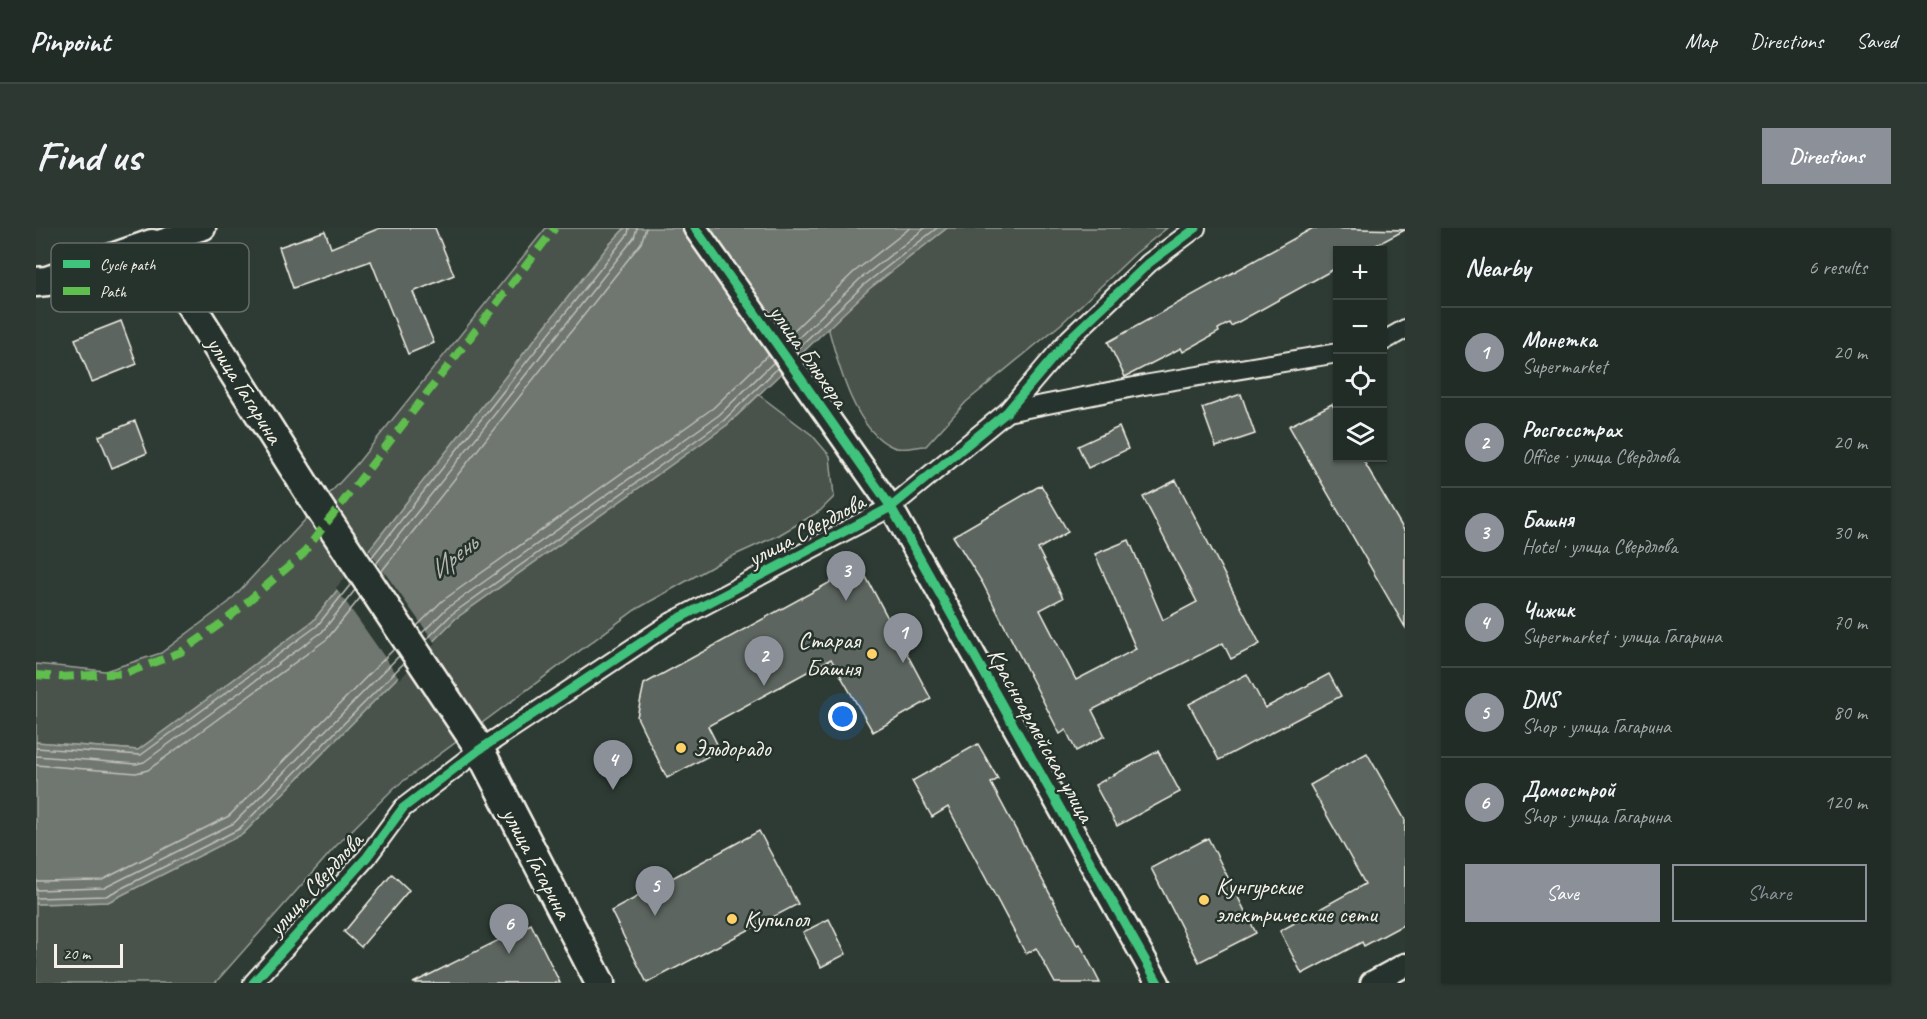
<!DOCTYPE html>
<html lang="en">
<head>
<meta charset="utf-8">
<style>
	:root { --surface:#222c27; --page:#2e3833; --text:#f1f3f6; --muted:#a2a7a7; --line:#3f4844; --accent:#8c9099 }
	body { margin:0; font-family:Caveat,sans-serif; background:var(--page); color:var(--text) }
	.controls { position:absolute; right:18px; top:18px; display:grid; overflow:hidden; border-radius:0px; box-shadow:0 2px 4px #0004 }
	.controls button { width:54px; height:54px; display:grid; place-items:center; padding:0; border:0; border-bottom:2px solid var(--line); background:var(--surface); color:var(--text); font:30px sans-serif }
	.scale { position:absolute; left:18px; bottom:15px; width:69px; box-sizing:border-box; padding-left:6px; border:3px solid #f4f1e8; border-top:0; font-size:16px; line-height:21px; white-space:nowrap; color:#f4f1e8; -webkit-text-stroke:4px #26332d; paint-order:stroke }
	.you { position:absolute; left:807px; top:489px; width:21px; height:21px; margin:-15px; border:4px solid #fff; border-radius:50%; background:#1a73e8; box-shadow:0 0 0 9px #1a73e833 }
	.badge { display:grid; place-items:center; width:39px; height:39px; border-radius:50%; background:var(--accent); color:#fff; font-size:20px; font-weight:700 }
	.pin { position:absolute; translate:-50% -50px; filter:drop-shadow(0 2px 3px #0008) }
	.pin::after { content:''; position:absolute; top:32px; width:21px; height:18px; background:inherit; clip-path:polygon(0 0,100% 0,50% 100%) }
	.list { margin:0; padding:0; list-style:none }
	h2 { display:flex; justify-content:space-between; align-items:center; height:78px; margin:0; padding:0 24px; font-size:26px }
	h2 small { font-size:20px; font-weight:400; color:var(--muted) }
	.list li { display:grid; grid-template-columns:39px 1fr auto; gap:18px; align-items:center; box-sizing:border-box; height:90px; padding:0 24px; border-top:2px solid var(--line) }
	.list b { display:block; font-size:22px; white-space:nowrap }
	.list p { margin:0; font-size:20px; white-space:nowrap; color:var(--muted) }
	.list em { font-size:20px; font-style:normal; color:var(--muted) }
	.actions { display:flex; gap:12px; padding:18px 24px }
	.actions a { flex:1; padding:14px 0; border:2px solid var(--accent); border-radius:0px; text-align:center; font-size:21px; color:var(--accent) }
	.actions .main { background:var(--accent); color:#fff }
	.icon { flex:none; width:33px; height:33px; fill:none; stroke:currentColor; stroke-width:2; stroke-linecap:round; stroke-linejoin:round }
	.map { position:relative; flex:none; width:1369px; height:755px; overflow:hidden; border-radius:0px }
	header { display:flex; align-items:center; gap:36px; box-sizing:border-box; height:84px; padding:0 30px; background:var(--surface); border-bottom:2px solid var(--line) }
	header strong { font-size:28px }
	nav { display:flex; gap:33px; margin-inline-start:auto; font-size:21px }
	.intro { display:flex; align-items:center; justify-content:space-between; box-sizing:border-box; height:144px; padding:0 36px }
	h1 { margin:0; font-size:42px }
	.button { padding:15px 27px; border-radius:0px; background:var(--accent); color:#fff; font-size:21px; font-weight:700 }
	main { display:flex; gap:36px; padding:0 36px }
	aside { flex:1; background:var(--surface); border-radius:0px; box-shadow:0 2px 4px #0004 }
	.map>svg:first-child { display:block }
	.green { fill:#48524c; stroke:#9ea29a; stroke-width:1.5 }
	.water { fill:#6f7770; stroke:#a4a8a0; stroke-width:1.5 }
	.pier { fill:#2e3b34 }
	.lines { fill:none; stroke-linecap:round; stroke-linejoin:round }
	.shore { stroke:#bfc0b8; stroke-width:1.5 }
	.building { fill:#5c655e; stroke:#f4f1e8; stroke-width:1.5 }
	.minor-casing { stroke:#f4f1e8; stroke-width:22 }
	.tertiary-casing { stroke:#f4f1e8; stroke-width:27 }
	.primary-casing { stroke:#f4f1e8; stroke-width:33 }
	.minor { stroke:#26332d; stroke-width:18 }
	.tertiary { stroke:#26332d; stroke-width:22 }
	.primary { stroke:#26332d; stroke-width:28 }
	.quiet { stroke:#5fbe4e; stroke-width:8; stroke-dasharray:15 8; stroke-linecap:butt }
	.cycleway-casing { stroke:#26332d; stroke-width:13 }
	.cycleway { stroke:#40c37c; stroke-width:9 }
	.poi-dot { fill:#ffd166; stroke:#26332d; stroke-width:2 }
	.labels { text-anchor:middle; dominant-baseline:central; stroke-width:5; stroke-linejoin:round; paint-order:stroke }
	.street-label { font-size:24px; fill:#f4f1e8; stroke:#26332d }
	.poi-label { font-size:24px; fill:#f4f1e8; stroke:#26332d; text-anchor:start }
	.water-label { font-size:26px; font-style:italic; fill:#b8bab2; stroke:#26332d }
	.key { fill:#26332d; stroke:#646c65; stroke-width:1.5 }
	.key-label { font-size:16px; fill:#f4f1e8 }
</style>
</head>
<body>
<header>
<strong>Pinpoint</strong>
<nav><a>Map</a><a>Directions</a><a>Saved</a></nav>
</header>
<div class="intro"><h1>Find us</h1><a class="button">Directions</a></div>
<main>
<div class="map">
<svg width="1369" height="755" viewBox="0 0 1369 755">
	<rect width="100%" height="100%" fill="#2e3b34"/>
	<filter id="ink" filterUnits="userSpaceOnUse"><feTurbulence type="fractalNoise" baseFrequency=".0167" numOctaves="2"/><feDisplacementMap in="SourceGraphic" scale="12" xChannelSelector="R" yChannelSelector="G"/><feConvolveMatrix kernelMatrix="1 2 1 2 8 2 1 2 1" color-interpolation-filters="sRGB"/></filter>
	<g filter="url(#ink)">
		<g class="green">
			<path d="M510 0H589L573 17 277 393 102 522 0 514V436L69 443 125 425 193 374 320 237Z"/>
			<path d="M911 0H1131L1100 25 1025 96 930 174 890 218C881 218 865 223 857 219 819 204 802 136 792 99L833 61Z"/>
			<path d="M723 167 776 207 794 228 798 269 784 283 743 307 688 332 599 382 358 560 300 618 179 755H0V676L72 674 207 606 419 391 691 197Z"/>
		</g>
		<path class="water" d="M589 0H911L833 61 691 197 419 391 207 606 72 674 0 676V514L102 522 277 393 573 17Z"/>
		<path class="pier" d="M331 320 399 415 364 451 300 360Z"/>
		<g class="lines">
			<g class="shore">
				<path d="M751 109 818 44 874 0"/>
				<path d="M756 116 824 51 889 0"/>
				<path d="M760 122 829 56 901 0"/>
				<path d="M335 330 592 6 593 0"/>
				<path d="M340 336 598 10 601 0"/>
				<path d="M345 344 605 15 610 0"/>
				<path d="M381 398 406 373 677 180 732 127"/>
				<path d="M386 405 411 380 683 187 738 134"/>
				<path d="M390 412 416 386 687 193 742 140"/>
				<path d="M0 520 105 527 281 398 315 356"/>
				<path d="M0 528 100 536 108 534 286 404 319 362"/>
				<path d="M0 537 100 545 112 542 291 411 324 370"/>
				<path d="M0 653 66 652 193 588 358 421"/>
				<path d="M0 662 68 660 198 595 363 428"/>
				<path d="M0 670 70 668 203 601 368 435"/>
			</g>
		</g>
		<g class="building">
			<path d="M344 0H399L418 47 377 64 398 115 372 126 335 33 257 60 243 19 289 3 295 20Z"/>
			<path d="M1277 0 1369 2 1331 22H1302V39L1195 98 1193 95 1182 101 1183 104 1147 124 1145 120 1089 149 1072 114Z"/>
			<path d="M85 93 101 136 56 154 39 111Z"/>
			<path d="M1205 166 1219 206 1180 219 1166 180Z"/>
			<path d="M1296 176 1302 186V230H1326L1369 304V399L1253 198Z"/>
			<path d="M99 193 111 225 76 240 63 208Z"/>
			<path d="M1083 199 1092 221 1052 240 1042 218Z"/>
			<path d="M1140 252 1224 416 1195 431 1187 415 1056 482 1069 508 1040 523 1030 502 1024 506 946 354 917 308 1005 257 1032 304 1002 321 1027 370 1004 382 1040 452 1100 421 1059 326 1093 312 1127 392 1161 374 1107 269Z"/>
			<path d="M811 345 830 349 895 471 837 504 795 431 672 498 684 522 631 550 601 489 608 456Z"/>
			<path d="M1211 446 1229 480 1293 446 1305 468 1183 532 1153 476Z"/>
			<path d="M942 516 962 551 955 555 1041 717 1044 716 1064 755H1019L1000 720 990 726 912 579 896 589 876 553Z"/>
			<path d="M1122 523 1144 564 1081 598 1059 557Z"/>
			<path d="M1331 525 1369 592V696L1328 718 1326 714 1266 746 1244 703 1329 656 1274 557Z"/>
			<path d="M723 603 762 676 611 755 575 683Z"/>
			<path d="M1172 610 1220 705 1163 734 1115 640Z"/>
			<path d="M356 646 373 662 325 719 308 704Z"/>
			<path d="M793 691 810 726 785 739 767 704Z"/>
			<path d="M495 696 524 755H377Z"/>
		</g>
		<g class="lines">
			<defs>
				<g id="minor">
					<path d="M1346 114 1369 101"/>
					<path d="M971 184 1108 157 1302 125"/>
					<path d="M217 755 331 629 367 580 443 522 636 394 855 279 971 184 1033 111 1113 35 1160 0"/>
				</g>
				<g id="tertiary">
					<path d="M659 0 855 279 1122 755"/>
					<path d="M116 16 168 0"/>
					<path d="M1336 755 1369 737"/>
				</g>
				<path id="primary" d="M0 54 11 53 116 16 282 278 440 515 564 755"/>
			</defs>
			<use href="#minor" class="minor-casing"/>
			<use href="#tertiary" class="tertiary-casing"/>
			<use href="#primary" class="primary-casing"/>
			<use href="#minor" class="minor"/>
			<use href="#tertiary" class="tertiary"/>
			<use href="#primary" class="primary"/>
			<path class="quiet" d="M0 447 24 449 91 445 145 424 190 392 265 328 519 0"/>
			<defs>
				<g id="cycleway">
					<path d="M659 0 855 279 1122 755"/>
					<path d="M217 755 331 629 367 580 443 522 636 394 855 279 971 184 1033 111 1113 35 1160 0"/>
				</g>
			</defs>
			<use href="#cycleway" class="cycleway-casing"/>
			<use href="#cycleway" class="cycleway"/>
		</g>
	</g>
	<g class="poi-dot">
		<circle cx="836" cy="426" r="6"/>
		<circle cx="645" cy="520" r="6"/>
		<circle cx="1168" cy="672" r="6"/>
		<circle cx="696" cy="691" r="6"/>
	</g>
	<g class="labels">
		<g class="street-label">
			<text transform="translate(773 128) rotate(55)">улица Блюхера</text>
			<text transform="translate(209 162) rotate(58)">улица Гагарина</text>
			<text transform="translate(770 302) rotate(-28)">улица Свердлова</text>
			<text transform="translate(1005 507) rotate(61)">Красноармейская улица</text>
			<text transform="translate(501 635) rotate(62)">улица Гагарина</text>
			<text transform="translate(279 656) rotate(-48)">улица Свердлова</text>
		</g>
		<g class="poi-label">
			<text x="824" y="412" text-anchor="end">Старая<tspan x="824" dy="28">Башня</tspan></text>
			<text x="657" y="520">Эльдорадо</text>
			<text x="1180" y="658">Кунгурские<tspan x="1180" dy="28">электрические сети</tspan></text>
			<text x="708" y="691">Купипол</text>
		</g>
		<g class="water-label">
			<text transform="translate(417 329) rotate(-39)">Ирень</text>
		</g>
	</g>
	<rect x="15" y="15" width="198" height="69" rx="9" class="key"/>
	<rect x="27" y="32" width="27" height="8" fill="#40c37c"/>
	<rect x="27" y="59" width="27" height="8" fill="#5fbe4e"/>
	<g class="key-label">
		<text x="64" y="42">Cycle path</text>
		<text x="64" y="69">Path</text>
	</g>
</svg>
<div class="controls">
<button>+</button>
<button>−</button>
<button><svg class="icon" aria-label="locate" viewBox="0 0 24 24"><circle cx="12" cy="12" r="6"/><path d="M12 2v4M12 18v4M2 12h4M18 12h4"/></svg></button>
<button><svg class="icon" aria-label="layers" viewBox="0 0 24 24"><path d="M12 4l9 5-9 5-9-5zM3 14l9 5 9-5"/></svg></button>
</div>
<div class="scale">20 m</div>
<div class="you"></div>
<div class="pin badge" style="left:867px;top:435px">1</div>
<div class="pin badge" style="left:728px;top:458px">2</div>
<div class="pin badge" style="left:810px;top:373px">3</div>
<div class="pin badge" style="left:577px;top:562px">4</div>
<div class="pin badge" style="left:619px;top:688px">5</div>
<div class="pin badge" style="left:473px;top:726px">6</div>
</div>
<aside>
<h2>Nearby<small>6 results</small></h2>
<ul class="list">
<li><span class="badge">1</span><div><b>Монетка</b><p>Supermarket</p></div><em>20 m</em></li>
<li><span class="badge">2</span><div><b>Росгосстрах</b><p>Office · улица Свердлова</p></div><em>20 m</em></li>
<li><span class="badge">3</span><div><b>Башня</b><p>Hotel · улица Свердлова</p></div><em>30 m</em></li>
<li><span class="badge">4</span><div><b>Чижик</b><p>Supermarket · улица Гагарина</p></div><em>70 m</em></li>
<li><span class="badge">5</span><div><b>DNS</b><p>Shop · улица Гагарина</p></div><em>80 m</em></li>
<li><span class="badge">6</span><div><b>Домострой</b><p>Shop · улица Гагарина</p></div><em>120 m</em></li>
</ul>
<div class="actions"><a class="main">Save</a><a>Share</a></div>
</aside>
</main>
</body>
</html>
